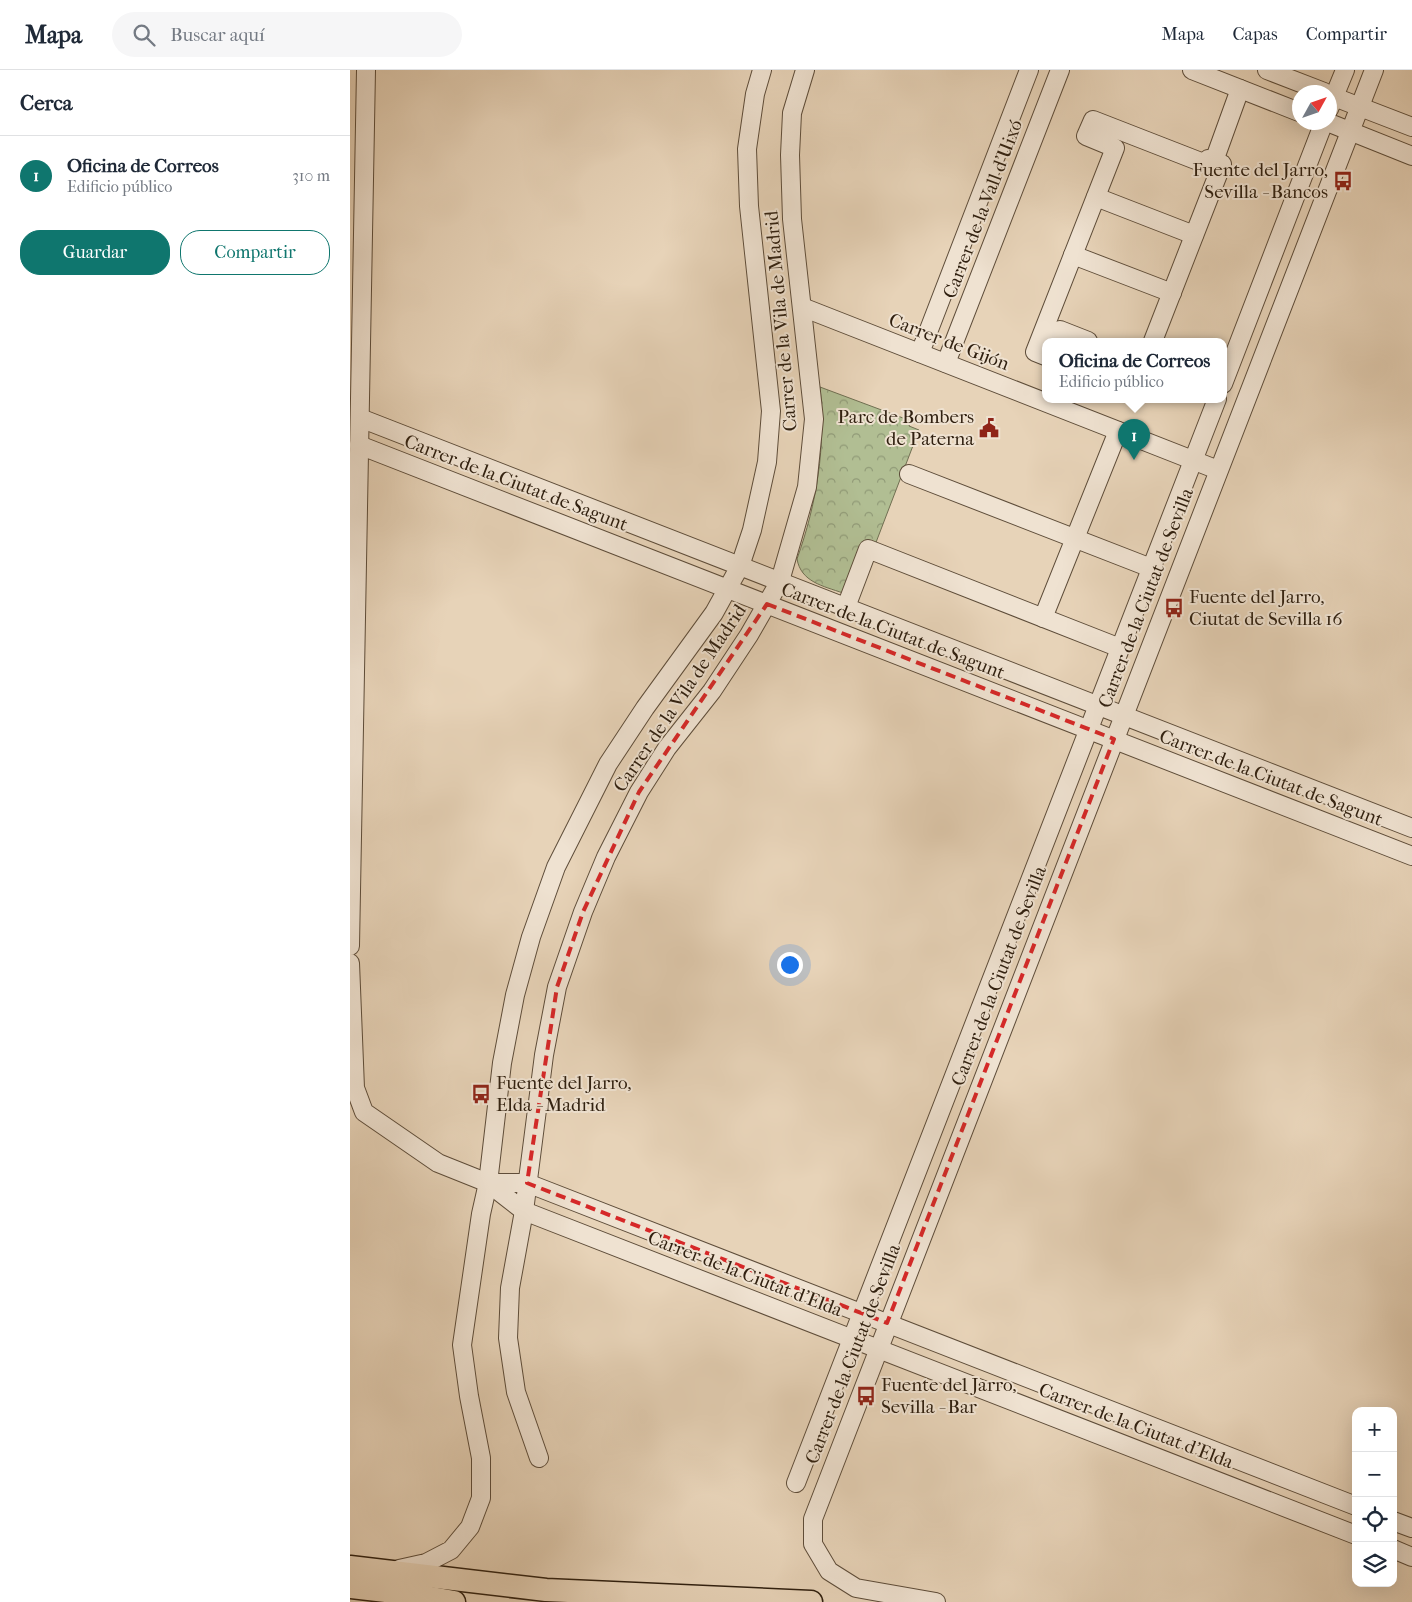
<!DOCTYPE html>
<html lang="es">
<head>
<meta charset="utf-8">
<style>
	:root { --surface:#fff; --page:#f6f6f7; --text:#1f2937; --muted:#747a83; --line:#e0e1e3; --accent:#0f766e }
	body { margin:0; font-family:"IM FELL French Canon",serif; background:var(--page); color:var(--text) }
	.controls { position:absolute; right:15px; bottom:15px; display:grid; overflow:hidden; border-radius:10px; box-shadow:0 5px 20px #0002 }
	.controls button { width:45px; height:45px; display:grid; place-items:center; padding:0; border:0; border-bottom:1px solid var(--line); background:var(--surface); color:var(--text); font:25px sans-serif }
	.compass { position:absolute; left:942px; top:15px; width:45px; height:45px; border-radius:50%; background:var(--surface); box-shadow:0 5px 20px #0002; rotate:50deg }
	.you { position:absolute; left:439px; top:894px; width:18px; height:18px; margin:-12px; border:4px solid #fff; border-radius:50%; background:#1a73e8; box-shadow:0 0 0 8px #1a73e833 }
	.badge { display:grid; place-items:center; width:32px; height:32px; border-radius:50%; background:var(--accent); color:#fff; font-size:16px; font-weight:700 }
	.pin { position:absolute; translate:-50% -41px; filter:drop-shadow(0 1px 2px #0008) }
	.pin::after { content:''; position:absolute; top:26px; width:18px; height:15px; background:inherit; clip-path:polygon(0 0,100% 0,50% 100%) }
	.popup { position:absolute; left:692px; top:268px; width:185px; height:65px; box-sizing:border-box; display:grid; place-content:center; border-radius:10px; background:var(--surface); filter:drop-shadow(0 1px 4px #0005); font-size:16px; white-space:nowrap; color:var(--muted) }
	.popup b { font-size:19px; color:var(--text) }
	.popup::after { content:''; position:absolute; left:50%; top:100%; margin-left:-10px; border:10px solid transparent; border-top-color:var(--surface) }
	.list { margin:0; padding:0; list-style:none }
	h2 { display:flex; justify-content:space-between; align-items:center; height:65px; margin:0; padding:0 20px; font-size:21px }
	h2 small { font-size:16px; font-weight:400; color:var(--muted) }
	.list li { display:grid; grid-template-columns:32px 1fr auto; gap:15px; align-items:center; box-sizing:border-box; height:80px; padding:0 20px; border-top:1px solid var(--line) }
	.list b { display:block; font-size:19px; white-space:nowrap }
	.list p { margin:0; font-size:16px; white-space:nowrap; color:var(--muted) }
	.list em { font-size:16px; font-style:normal; color:var(--muted) }
	.actions { display:flex; gap:10px; padding:15px 20px }
	.actions a { flex:1; padding:11px 0; border:1px solid var(--accent); border-radius:20px; text-align:center; font-size:18px; color:var(--accent) }
	.actions .main { background:var(--accent); color:#fff }
	.icon { flex:none; width:28px; height:28px; fill:none; stroke:currentColor; stroke-width:2; stroke-linecap:round; stroke-linejoin:round }
	.map { position:relative; flex:none; width:1062px; height:1532px; overflow:hidden }
	header { display:flex; align-items:center; gap:30px; box-sizing:border-box; height:70px; padding:0 25px; background:var(--surface); border-bottom:1px solid var(--line) }
	header strong { font-size:24px }
	nav { display:flex; gap:28px; margin-inline-start:auto; font-size:18px }
	.search { width:350px; height:45px; background:var(--page); display:flex; align-items:center; gap:12px; box-sizing:border-box; padding:0 18px; border-radius:28px; color:var(--muted); font-size:19px }
	main { display:flex }
	aside { flex:1; background:var(--surface) }
	.map>svg:first-child { display:block }
	.forest { fill:url(#forest-crowns); stroke:#706f52 }
	.lines { fill:none; stroke-linecap:round; stroke-linejoin:round }
	.minor-casing { stroke:#5e4d3a; stroke-width:20 }
	.major-casing { stroke:#302010; stroke-width:25 }
	.minor { stroke:#efe2d1; stroke-width:18 }
	.major { stroke:#e7d3b8; stroke-width:22 }
	.marked { fill:none; stroke:#d62828; stroke-width:4; stroke-dasharray:10 6; stroke-linejoin:round }
	.labels { text-anchor:middle; dominant-baseline:central; stroke-width:4; stroke-linejoin:round; paint-order:stroke }
	.poi-label { font-size:19px; fill:#302010; stroke:#efe2d1; text-anchor:start }
	.street-label { font-size:19px; fill:#302010; stroke:#efe2d1 }
</style>
</head>
<body>
<header>
<strong>Mapa</strong>
<div class="search"><svg class="icon" aria-label="search" viewBox="0 0 24 24"><circle cx="10" cy="10" r="6"/><path d="M15 15l6 6"/></svg>Buscar aquí</div>
<nav><a>Mapa</a><a>Capas</a><a>Compartir</a></nav>
</header>
<main>
<aside>
<h2>Cerca<small></small></h2>
<ul class="list">
<li><span class="badge">1</span><div><b>Oficina de Correos</b><p>Edificio público</p></div><em>310 m</em></li>
</ul>
<div class="actions"><a class="main">Guardar</a><a>Compartir</a></div>
</aside>
<div class="map">
<svg width="1062" height="1532" viewBox="0 0 1062 1532">
	<defs>
		<pattern id="forest-crowns" width="20" height="18" patternUnits="userSpaceOnUse" patternTransform="scale(1.25)"><rect width="20" height="18" fill="#b1be93"/><path d="M2 6a3 3 0 1 1 6 0M12 15a3 3 0 1 1 6 0" fill="none" stroke="#909a77"/></pattern>
	</defs>
	<rect width="100%" height="100%" fill="#e7d3b8"/>
	<filter id="stains"><feTurbulence type="fractalNoise" baseFrequency=".004" numOctaves="4"/><feColorMatrix values="0 0 0 0 .2 0 0 0 0 .09 0 0 0 0 .02 0 0 0 .5 -.17"/></filter>
	<radialGradient id="worn" r=".72"><stop offset=".6" stop-color="#630" stop-opacity="0"/><stop offset="1" stop-color="#630" stop-opacity=".3"/></radialGradient>
	<path class="forest" d="M470 317 561 351 559 356 569 360 525 475 493 523C473 516 451 512 447 489 467 433 476 376 470 317Z"/>
	<g class="lines">
		<defs>
			<g id="minor">
				<path d="M842 0 949 42"/>
				<path d="M917 0 974 22"/>
				<path d="M979 25 1062 57"/>
				<path d="M979 39 995 0"/>
				<path d="M977 52 1062 86"/>
				<path d="M864 91 890 19"/>
				<path d="M746 127 844 165"/>
				<path d="M723 185 822 223"/>
				<path d="M452 237 868 400"/>
				<path d="M706 271 710 260 738 271"/>
				<path d="M570 283 679 0"/>
				<path d="M695 286 685 282 765 78 736 66 743 50 856 94 858 89 872 94 803 271"/>
				<path d="M596 293 710 0"/>
				<path d="M873 314 974 52"/>
				<path d="M10 348 1062 758"/>
				<path d="M9 375 1062 786"/>
				<path d="M559 404 801 498"/>
				<path d="M496 537 518 479 770 578"/>
				<path d="M693 548 768 361"/>
				<path d="M0 876 16 0"/>
				<path d="M0 893 5 1018 14 1042 88 1093 138 1113 174 1141 1006 1465"/>
				<path d="M138 1113H177L1006 1436"/>
				<path d="M189 1388 166 1322 158 1268 160 1218 174 1141 194 985 207 917 233 842 256 787 289 722 317 678 362 621 399 565 430 511 457 417 464 349 442 149 440 85 442 43 455 0"/>
				<path d="M446 1413 867 329"/>
				<path d="M1043 1451 1062 1458"/>
				<path d="M1043 1479 1062 1487"/>
				<path d="M49 1499 76 1493 101 1480 120 1457 131 1428V1388L119 1326 112 1275 131 1144 138 1113 152 993 165 925 181 867 206 797 258 694 295 638 364 543 390 496 402 460 417 392 421 341 399 136 397 79 405 24 412 0"/>
				<path d="M586 1532 506 1518 479 1501 463 1474V1449L1024 0"/>
			</g>
			<g id="major">
				<path d="M0 1497 196 1520 461 1532"/>
				<path d="M0 1517 53 1523 104 1532"/>
			</g>
		</defs>
		<use href="#minor" class="minor-casing"/>
		<use href="#major" class="major-casing"/>
		<use href="#minor" class="minor"/>
		<use href="#major" class="major"/>
	</g>
	<path class="marked" d="M417 534 764 669 537 1253 177 1113 207 917 233 842 289 722Z"/>
	<defs>
		<symbol id="bus-bare" viewBox="-9 -9 18 18"><path d="M-5-6H5V4H4V6H2V4H-2V6H-4V4H-5ZM-3.5-4V0h7V-4ZM-3.5 1.2v1.5H-2V1.2ZM2 1.2v1.5H3.5V1.2Z" fill="#8f2418" stroke="#efe2d1" stroke-width="2.5" paint-order="stroke"/></symbol>
		<symbol id="civic-bare" viewBox="-9 -9 18 18"><path d="M-.6-6.5H3V-4.5H.6V-3L4-1V1h2V6H-6V1h2V-1L-.6-3ZM-1.2 2.5V6h2.4V2.5Z" fill="#8f2418" stroke="#efe2d1" stroke-width="2.5" paint-order="stroke"/></symbol>
	</defs>
	<g fill-rule="evenodd">
		<use href="#bus-bare" x="979" y="97" width="28" height="28"/>
		<use href="#civic-bare" x="625" y="344" width="28" height="28"/>
		<use href="#bus-bare" x="810" y="524" width="28" height="28"/>
		<use href="#bus-bare" x="117" y="1010" width="28" height="28"/>
		<use href="#bus-bare" x="502" y="1312" width="28" height="28"/>
	</g>
	<g class="labels">
		<g class="poi-label">
			<text x="978" y="100" text-anchor="end">Fuente del Jarro,<tspan x="978" dy="22">Sevilla - Bancos</tspan></text>
			<text x="624" y="347" text-anchor="end">Parc de Bombers<tspan x="624" dy="22">de Paterna</tspan></text>
			<text x="839" y="527">Fuente del Jarro,<tspan x="839" dy="22">Ciutat de Sevilla 16</tspan></text>
			<text x="146" y="1013">Fuente del Jarro,<tspan x="146" dy="22">Elda - Madrid</tspan></text>
			<text x="531" y="1315">Fuente del Jarro,<tspan x="531" dy="22">Sevilla - Bar</tspan></text>
		</g>
		<g class="street-label">
			<text transform="translate(633 139) rotate(-69)">Carrer de la Vall d'Uixó</text>
			<text transform="translate(431 251) rotate(-95)">Carrer de la Vila de Madrid</text>
			<text transform="translate(599 272) rotate(21)">Carrer de Gijón</text>
			<text transform="translate(166 413) rotate(21)">Carrer de la Ciutat de Sagunt</text>
			<text transform="translate(796 528) rotate(-69)">Carrer de la Ciutat de Sevilla</text>
			<text transform="translate(543 561) rotate(21)">Carrer de la Ciutat de Sagunt</text>
			<text transform="translate(330 628) rotate(-56)">Carrer de la Vila de Madrid</text>
			<text transform="translate(921 708) rotate(21)">Carrer de la Ciutat de Sagunt</text>
			<text transform="translate(649 906) rotate(-69)">Carrer de la Ciutat de Sevilla</text>
			<text transform="translate(395 1204) rotate(21)">Carrer de la Ciutat d'Elda</text>
			<text transform="translate(503 1284) rotate(-69)">Carrer de la Ciutat de Sevilla</text>
			<text transform="translate(786 1356) rotate(21)">Carrer de la Ciutat d'Elda</text>
		</g>
	</g>
	<rect width="100%" height="100%" filter="url(#stains)"/>
	<rect width="100%" height="100%" fill="url(#worn)"/>
</svg>
<div class="controls">
<button>+</button>
<button>−</button>
<button><svg class="icon" aria-label="locate" viewBox="0 0 24 24"><circle cx="12" cy="12" r="6"/><path d="M12 2v4M12 18v4M2 12h4M18 12h4"/></svg></button>
<button><svg class="icon" aria-label="layers" viewBox="0 0 24 24"><path d="M12 4l9 5-9 5-9-5zM3 14l9 5 9-5"/></svg></button>
</div>
<svg class="compass" viewBox="-18 -18 36 36"><path d="M0-13l5 13h-10z" fill="#e53935"/><path d="M0 13l5-13h-10z" fill="#747a83"/></svg>
<div class="you"></div>
<div class="pin badge" style="left:784px;top:390px">1</div>
<div class="popup"><b>Oficina de Correos</b>Edificio público</div>
</div>
</main>
</body>
</html>
